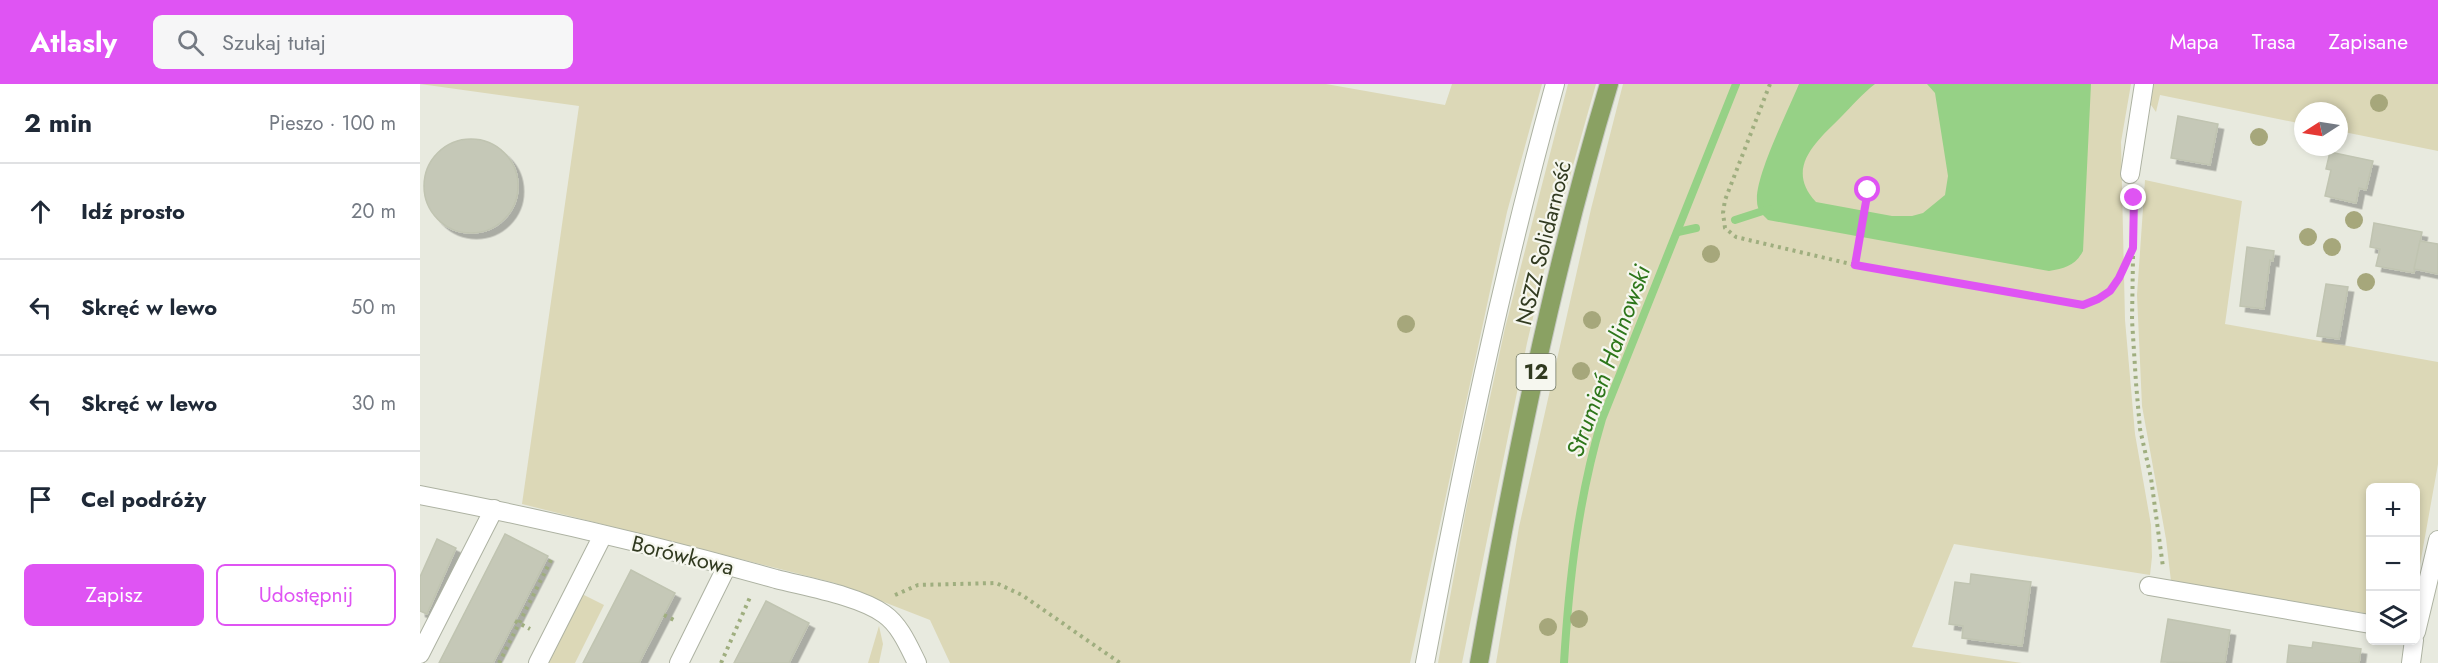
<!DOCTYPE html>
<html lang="pl">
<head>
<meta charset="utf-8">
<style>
	:root { --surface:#fff; --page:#f6f6f7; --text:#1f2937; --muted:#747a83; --line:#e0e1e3; --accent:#df54f3 }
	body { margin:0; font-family:Jost,sans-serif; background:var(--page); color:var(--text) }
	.controls { position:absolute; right:18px; bottom:18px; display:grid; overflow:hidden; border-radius:9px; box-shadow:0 3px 9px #0003 }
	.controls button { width:54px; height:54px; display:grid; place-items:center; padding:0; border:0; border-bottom:2px solid var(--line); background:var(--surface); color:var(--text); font:30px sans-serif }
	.compass { position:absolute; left:1874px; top:18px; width:54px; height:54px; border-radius:50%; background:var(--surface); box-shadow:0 3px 9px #0003; rotate:258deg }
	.stop { position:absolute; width:18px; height:18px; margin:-14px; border:4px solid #df54f3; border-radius:50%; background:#fff }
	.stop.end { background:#df54f3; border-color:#fff; box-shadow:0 2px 6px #0008 }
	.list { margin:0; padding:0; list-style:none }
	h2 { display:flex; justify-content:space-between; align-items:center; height:78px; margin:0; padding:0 24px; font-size:26px }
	h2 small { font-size:20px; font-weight:400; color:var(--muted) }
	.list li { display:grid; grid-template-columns:39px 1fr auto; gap:18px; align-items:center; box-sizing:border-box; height:96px; padding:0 24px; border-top:2px solid var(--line) }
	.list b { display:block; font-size:22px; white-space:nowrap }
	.list em { font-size:20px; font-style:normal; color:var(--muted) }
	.actions { display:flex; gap:12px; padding:18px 24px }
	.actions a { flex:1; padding:14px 0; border:2px solid var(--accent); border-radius:9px; text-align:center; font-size:21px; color:var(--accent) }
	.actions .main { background:var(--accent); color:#fff }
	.icon { flex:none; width:33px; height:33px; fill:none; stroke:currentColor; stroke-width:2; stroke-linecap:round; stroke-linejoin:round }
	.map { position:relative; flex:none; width:2018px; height:579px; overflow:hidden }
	header { display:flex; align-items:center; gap:36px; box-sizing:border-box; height:84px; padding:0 30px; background:var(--accent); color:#fff }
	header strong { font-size:28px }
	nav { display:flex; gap:33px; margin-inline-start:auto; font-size:21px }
	.search { width:420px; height:54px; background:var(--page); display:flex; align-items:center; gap:15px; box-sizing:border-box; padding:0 21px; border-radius:9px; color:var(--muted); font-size:22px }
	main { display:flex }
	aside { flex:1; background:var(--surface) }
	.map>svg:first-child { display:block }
	.green { fill:#dcd8b7 }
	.water { fill:#96d186 }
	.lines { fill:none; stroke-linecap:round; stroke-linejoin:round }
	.stream { stroke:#96d186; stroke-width:8 }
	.building { fill:#c5c8b7; stroke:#c0c4b1; stroke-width:1.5; filter:url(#shadow) }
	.minor-casing { stroke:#adb2a2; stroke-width:20 }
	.major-casing { stroke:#c5c8c1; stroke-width:20 }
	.path { stroke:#9fae7f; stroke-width:4; stroke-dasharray:3 4.5; stroke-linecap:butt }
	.minor { stroke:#fff; stroke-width:18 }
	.major { stroke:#8aa163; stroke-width:18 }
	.tree { fill:#a6a77b }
	.route { stroke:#df54f3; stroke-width:8 }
	.labels { text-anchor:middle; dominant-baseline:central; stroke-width:4.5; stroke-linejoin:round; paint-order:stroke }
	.shield { fill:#f6f7ef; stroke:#6c735e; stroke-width:1.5 }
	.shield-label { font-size:21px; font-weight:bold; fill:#313a20 }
	.street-label { font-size:22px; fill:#313a20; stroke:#f6f7ef }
	.water-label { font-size:24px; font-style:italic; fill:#2d761a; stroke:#f6f7ef }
</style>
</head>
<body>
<header>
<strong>Atlasly</strong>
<div class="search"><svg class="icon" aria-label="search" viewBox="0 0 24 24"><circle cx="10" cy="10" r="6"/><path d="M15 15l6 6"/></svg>Szukaj tutaj</div>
<nav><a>Mapa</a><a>Trasa</a><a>Zapisane</a></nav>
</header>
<main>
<aside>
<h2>2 min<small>Pieszo · 100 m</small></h2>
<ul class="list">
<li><svg class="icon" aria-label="ahead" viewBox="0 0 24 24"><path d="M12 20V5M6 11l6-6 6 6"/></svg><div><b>Idź prosto</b></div><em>20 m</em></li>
<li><svg class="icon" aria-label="left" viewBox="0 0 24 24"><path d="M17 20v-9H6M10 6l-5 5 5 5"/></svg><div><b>Skręć w lewo</b></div><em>50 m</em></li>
<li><svg class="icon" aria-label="left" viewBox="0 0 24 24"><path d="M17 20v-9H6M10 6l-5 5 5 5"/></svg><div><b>Skręć w lewo</b></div><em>30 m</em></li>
<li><svg class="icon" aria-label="arrive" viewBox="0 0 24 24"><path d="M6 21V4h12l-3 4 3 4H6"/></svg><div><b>Cel podróży</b></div></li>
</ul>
<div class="actions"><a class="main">Zapisz</a><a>Udostępnij</a></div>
</aside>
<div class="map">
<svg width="2018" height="579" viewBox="0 0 2018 579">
	<defs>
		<filter id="shadow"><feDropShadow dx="5.5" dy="5.5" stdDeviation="0" flood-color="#0004"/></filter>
	</defs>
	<rect width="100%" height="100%" fill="#e8eadf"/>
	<g class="green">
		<path d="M0 0H906L1025 21 1032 0H1122L1087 128 990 579H530L510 536 415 499 102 420 159 22Z"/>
		<path d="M1148 0H1176L1128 170 1107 259 1042 579H1018L1047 420 1085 244Z"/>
		<path d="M1203 0H1711L1701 58 1705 236 1715 350 1731 441 1732 473 1730 491 1534 460 1492 563 1602 579H1076L1099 443 1171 125Z"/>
		<path d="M1732 0H2018V67L1919 47V27H1883V40L1740 11 1736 28 1731 21Z"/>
		<path d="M1725 96 1822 117 1805 240 2018 278V380L1996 503V404H1950V530L1751 497 1746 455 1722 322 1717 211Z"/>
		<path d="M162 510 184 521 155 579H127Z"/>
		<path d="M459 542 463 560 459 579H448Z"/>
	</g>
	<path class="water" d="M1379 0H1455C1443 9 1432 22 1421 33 1397 57 1364 84 1396 118L1472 132H1492L1503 129 1525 111 1528 92 1515 9 1507 0H1671L1663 167C1655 182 1645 184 1629 187L1348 136C1342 130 1337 126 1337 117 1335 92 1368 27 1379 0Z"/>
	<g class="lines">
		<g class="stream">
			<path d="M1315 136 1349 125"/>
			<path d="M1258 148 1276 144"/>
			<path d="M1144 579C1149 496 1158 416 1182 335L1316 0"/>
		</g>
	</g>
	<g class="building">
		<path d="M1758 32 1798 40 1790 81 1751 74Z"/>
		<circle cx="51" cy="102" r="47"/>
		<path d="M1910 68 1953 77 1946 106 1939 104 1936 119 1905 112 1911 86 1906 85Z"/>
		<path d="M1954 139 2002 148 1994 189 1956 182 1960 165 1950 163Z"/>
		<path d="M2000 157 2018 160V190L1994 185Z"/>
		<path d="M1827 163 1854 167 1853 177 1850 176 1844 225 1820 222Z"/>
		<path d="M1906 200 1928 203 1919 255 1897 252Z"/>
		<path d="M85 450 128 472 95 537 73 579H19Z"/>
		<path d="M17 455 36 464 7 530 0 527V493Z"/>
		<path d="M211 486 255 509 219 579H163Z"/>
		<path d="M1551 490 1611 498 1602 562 1542 554 1543 542 1529 540 1535 498 1550 500Z"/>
		<path d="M346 517 389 539 369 579H314Z"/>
		<path d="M1748 535 1810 546 1805 579 1741 578Z"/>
		<path d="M1893 558 1941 565 1939 579H1867L1869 561 1892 564Z"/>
	</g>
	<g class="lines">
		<defs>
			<g id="minor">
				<path d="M1710 90 1724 0"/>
				<path d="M0 411C119 434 239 462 356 495 387 503 439 512 464 530 480 541 489 563 497 579"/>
				<path d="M1729 502 1950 540"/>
				<path d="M1996 548 2018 456"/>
				<path d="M0 570 74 425"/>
				<path d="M118 579 183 451"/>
				<path d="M259 579 307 482"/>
				<path d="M1005 579C1042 384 1082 191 1135 0"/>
				<path d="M1991 579 1994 556"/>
			</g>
			<path id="major" d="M1059 579C1093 384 1132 189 1189 0"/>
		</defs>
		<use href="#minor" class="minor-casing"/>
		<use href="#major" class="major-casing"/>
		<g class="path">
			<path d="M1350 0 1305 116 1303 129 1305 144 1316 153 1435 181 1663 221C1694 210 1700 192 1713 164"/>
			<path d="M1714 112 1712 236 1716 299 1720 345 1731 394 1743 483"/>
			<path d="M1435 181 1448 106"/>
			<path d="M475 511 498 501 576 499 602 511 700 579"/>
			<path d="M244 531 254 536"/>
			<path d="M95 537 110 545"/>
			<path d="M79 579 132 474"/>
			<path d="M301 579 331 511"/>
		</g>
		<use href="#minor" class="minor"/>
		<use href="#major" class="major"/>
	</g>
	<g class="tree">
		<circle cx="1959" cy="19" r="9"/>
		<circle cx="1839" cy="53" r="9"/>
		<circle cx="1934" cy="136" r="9"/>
		<circle cx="1888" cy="153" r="9"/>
		<circle cx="1912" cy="163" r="9"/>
		<circle cx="1291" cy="170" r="9"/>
		<circle cx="1946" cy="198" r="9"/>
		<circle cx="1172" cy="236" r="9"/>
		<circle cx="986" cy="240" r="9"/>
		<circle cx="1161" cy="287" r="9"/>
		<circle cx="1159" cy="535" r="9"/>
		<circle cx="1128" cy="543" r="9"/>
	</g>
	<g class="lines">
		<path class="route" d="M1448 106 1435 181 1663 221 1678 215 1690 207 1699 194 1713 164 1714 114"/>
	</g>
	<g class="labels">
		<rect class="shield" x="1096.5" y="270" width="39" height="36" rx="4.5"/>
		<g class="shield-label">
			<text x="1116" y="288">12</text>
		</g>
		<g class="street-label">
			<text transform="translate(1123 159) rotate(-76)">NSZZ Solidarność</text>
			<text transform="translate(263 471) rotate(14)">Borówkowa</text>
		</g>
		<g class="water-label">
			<text transform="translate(1188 277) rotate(-70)">Strumień Halinowski</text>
		</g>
	</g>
</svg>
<div class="controls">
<button>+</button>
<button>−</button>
<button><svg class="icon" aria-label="layers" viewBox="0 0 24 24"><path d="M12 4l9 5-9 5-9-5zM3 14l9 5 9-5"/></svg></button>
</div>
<svg class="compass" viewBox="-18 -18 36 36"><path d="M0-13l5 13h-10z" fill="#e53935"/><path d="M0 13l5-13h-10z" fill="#747a83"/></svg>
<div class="stop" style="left:1448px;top:106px"></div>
<div class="stop end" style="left:1714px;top:114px"></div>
</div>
</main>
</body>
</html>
